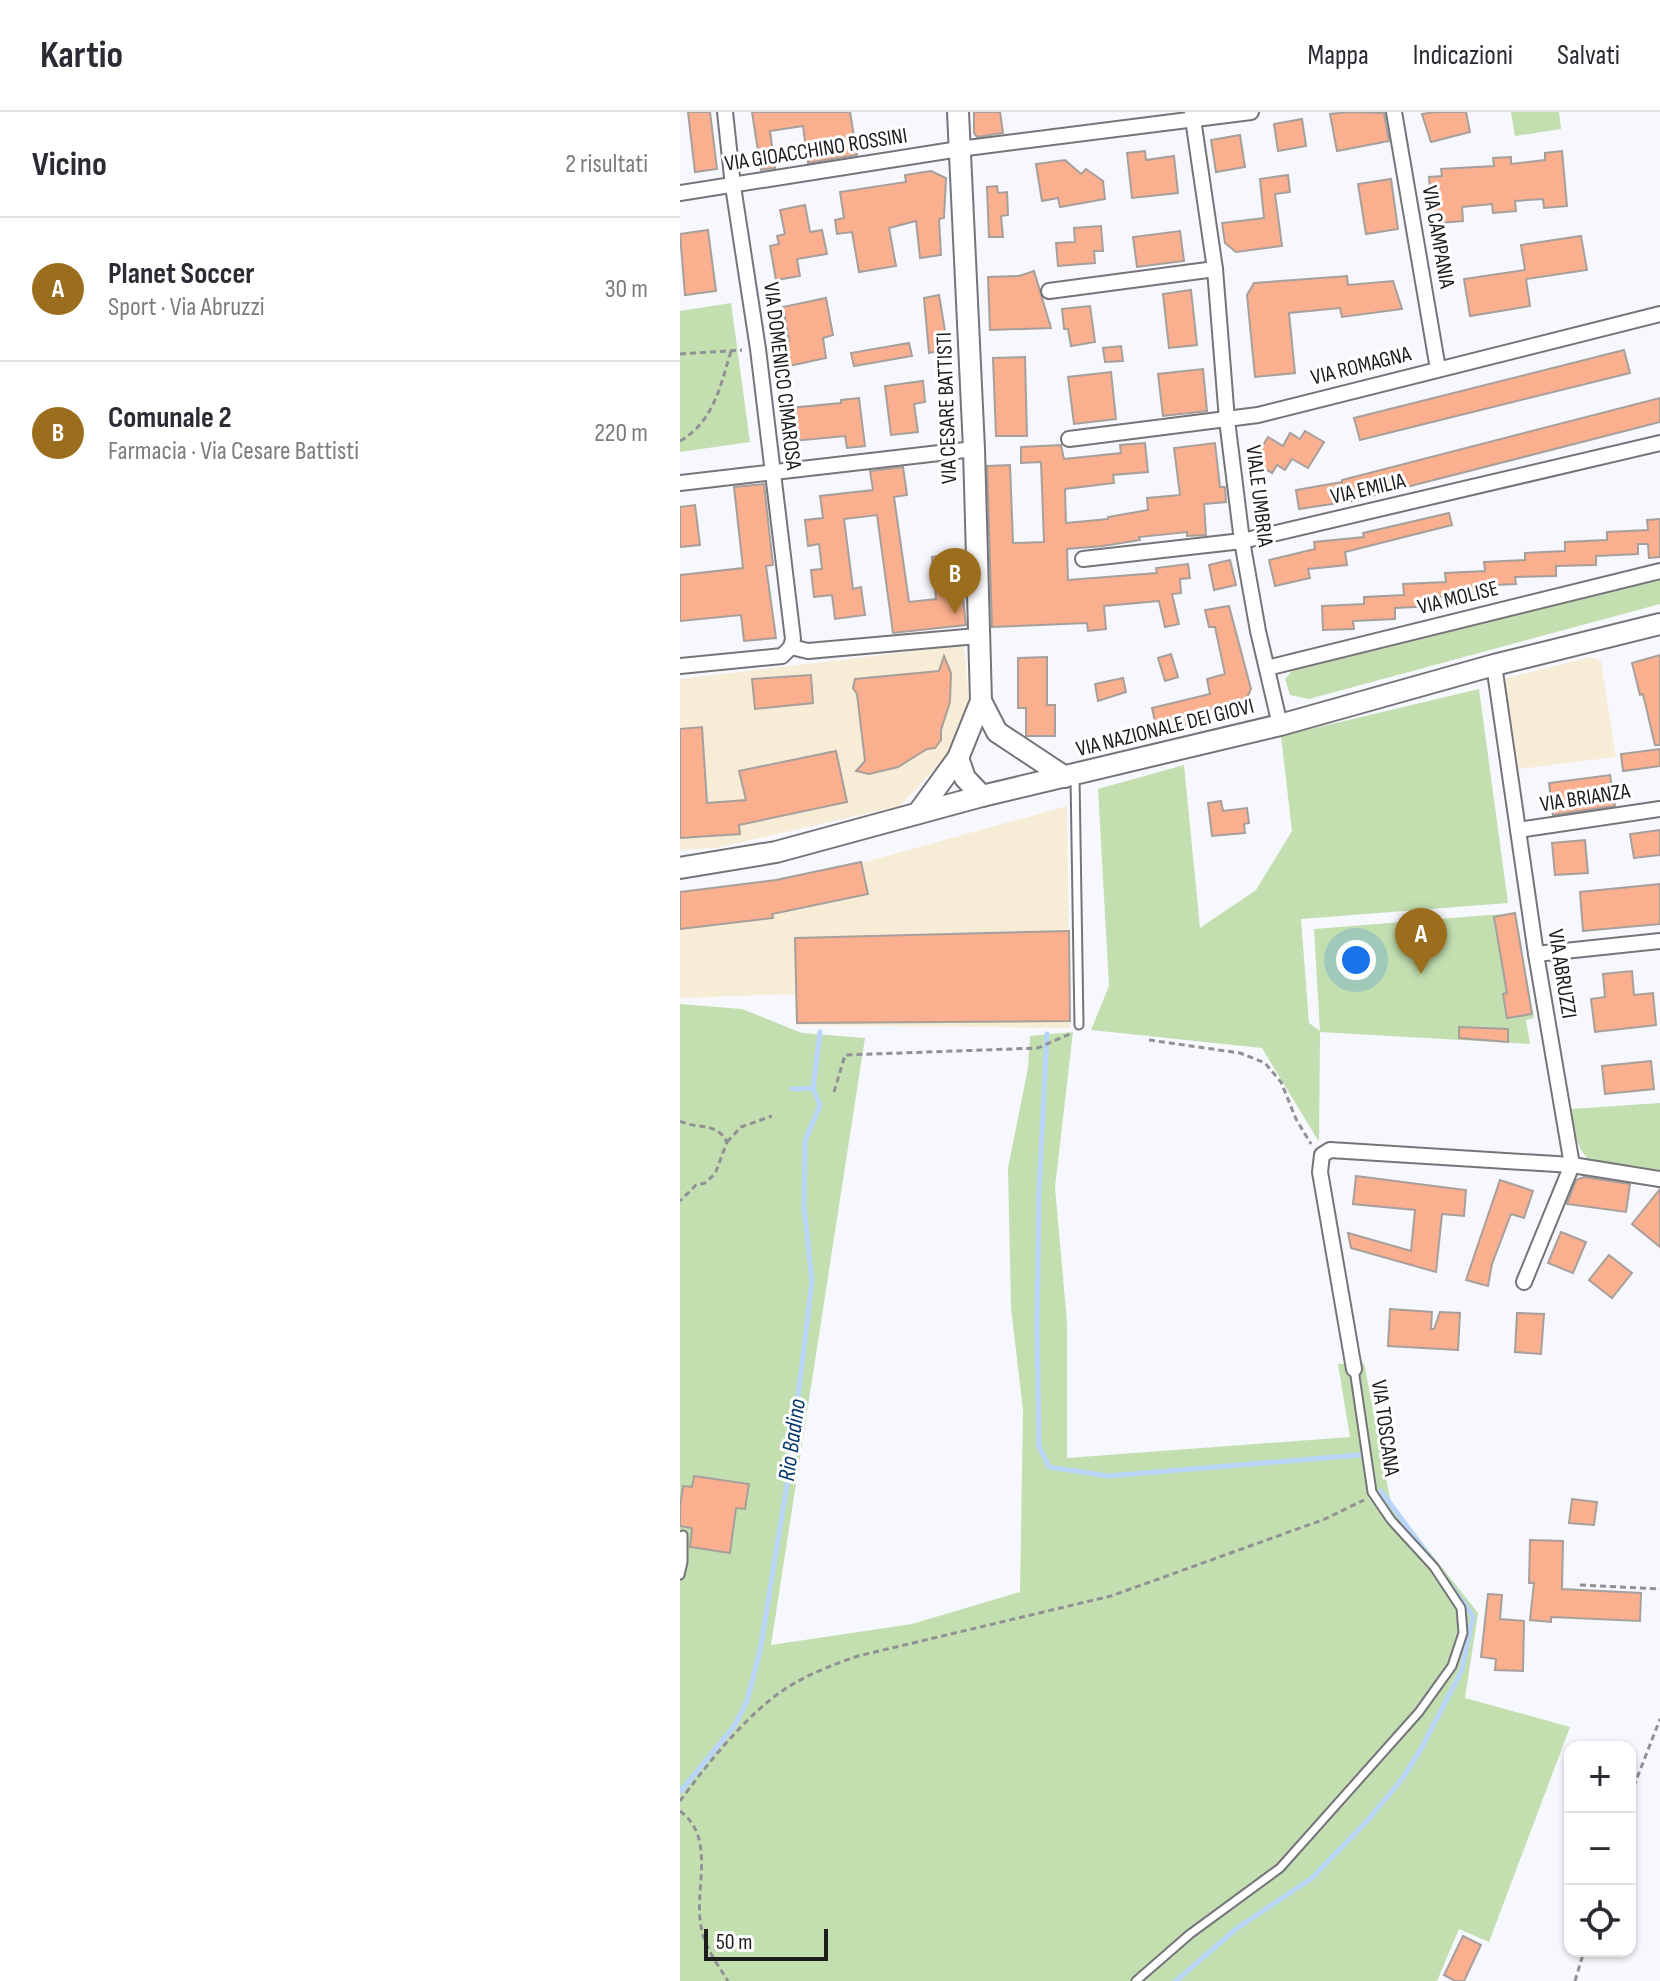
<!DOCTYPE html>
<html lang="it">
<head>
<meta charset="utf-8">
<style>
	:root { --surface:#fff; --page:#f2f2f3; --text:#2b2b33; --muted:#7c7c81; --line:#e1e1e2; --accent:#9a6e1d }
	body { margin:0; font-family:"Sofia Sans Condensed",sans-serif; background:var(--page); color:var(--text) }
	.controls { position:absolute; right:24px; bottom:24px; display:grid; overflow:hidden; border-radius:16px; box-shadow:0 2px 6px #0004 }
	.controls button { width:72px; height:72px; display:grid; place-items:center; padding:0; border:0; border-bottom:2px solid var(--line); background:var(--surface); color:var(--text); font:40px sans-serif }
	.scale { position:absolute; left:24px; bottom:20px; width:124px; box-sizing:border-box; padding-left:8px; border:4px solid #1d1d1f; border-top:0; font-size:22px; line-height:28px; white-space:nowrap; color:#1d1d1f; -webkit-text-stroke:6px #fff; paint-order:stroke }
	.you { position:absolute; left:676px; top:848px; width:28px; height:28px; margin:-20px; border:6px solid #fff; border-radius:50%; background:#1a73e8; box-shadow:0 0 0 12px #1a73e833 }
	.badge { display:grid; place-items:center; width:52px; height:52px; border-radius:50%; background:var(--accent); color:#fff; font-size:26px; font-weight:700 }
	.pin { position:absolute; translate:-50% -66px; filter:drop-shadow(0 2px 4px #0008) }
	.pin::after { content:''; position:absolute; top:42px; width:28px; height:24px; background:inherit; clip-path:polygon(0 0,100% 0,50% 100%) }
	.list { margin:0; padding:0; list-style:none }
	h2 { display:flex; justify-content:space-between; align-items:center; height:104px; margin:0; padding:0 32px; font-size:34px }
	h2 small { font-size:26px; font-weight:400; color:var(--muted) }
	.list li { display:grid; grid-template-columns:52px 1fr auto; gap:24px; align-items:center; box-sizing:border-box; height:144px; padding:0 32px; border-top:2px solid var(--line) }
	.list b { display:block; font-size:30px; white-space:nowrap }
	.list p { margin:0; font-size:26px; white-space:nowrap; color:var(--muted) }
	.list em { font-size:26px; font-style:normal; color:var(--muted) }
	.icon { flex:none; width:44px; height:44px; fill:none; stroke:currentColor; stroke-width:2; stroke-linecap:round; stroke-linejoin:round }
	.map { position:relative; flex:none; width:980px; height:1869px; overflow:hidden }
	header { display:flex; align-items:center; gap:48px; box-sizing:border-box; height:112px; padding:0 40px; background:var(--surface); border-bottom:2px solid var(--line) }
	header strong { font-size:38px }
	nav { display:flex; gap:44px; margin-inline-start:auto; font-size:28px }
	main { display:flex }
	aside { flex:1; background:var(--surface) }
	.map>svg:first-child { display:block }
	.commercial { fill:#f7edd7 }
	.green { fill:#c3dfb0 }
	.lines { fill:none; stroke-linecap:round; stroke-linejoin:round }
	.stream { stroke:#b8d5f9; stroke-width:5 }
	.building { fill:#faaf8e; stroke:#a79f9c; stroke-width:2 }
	.lane-casing { stroke:#75747b; stroke-width:11 }
	.street-casing { stroke:#75747b; stroke-width:18 }
	.secondary-casing { stroke:#75747b; stroke-width:24 }
	.path { stroke:#909095; stroke-width:3; stroke-dasharray:6 4; stroke-linecap:butt }
	.lane { stroke:#fff; stroke-width:7 }
	.street { stroke:#fff; stroke-width:14 }
	.secondary { stroke:#fff; stroke-width:20 }
	.labels { text-anchor:middle; dominant-baseline:central; stroke-width:6; stroke-linejoin:round; paint-order:stroke }
	.street-label { font-size:22px; fill:#1d1d1f; stroke:#fff }
	.water-label { font-size:24px; font-style:italic; fill:#05376b; stroke:#fff }
</style>
</head>
<body>
<header>
<strong>Kartio</strong>
<nav><a>Mappa</a><a>Indicazioni</a><a>Salvati</a></nav>
</header>
<main>
<aside>
<h2>Vicino<small>2 risultati</small></h2>
<ul class="list">
<li><span class="badge">A</span><div><b>Planet Soccer</b><p>Sport · Via Abruzzi</p></div><em>30 m</em></li>
<li><span class="badge">B</span><div><b>Comunale 2</b><p>Farmacia · Via Cesare Battisti</p></div><em>220 m</em></li>
</ul>
</aside>
<div class="map">
<svg width="980" height="1869" viewBox="0 0 980 1869">
	<rect width="100%" height="100%" fill="#f7f7fe"/>
	<g class="commercial">
		<path d="M284 533 289 591 271 639 220 694 36 736 0 738V567Z"/>
		<path d="M910 545 921 549 936 645 839 657 824 567Z"/>
		<path d="M387 694 390 916 116 913 115 882 0 886V780L84 769 189 749Z"/>
	</g>
	<g class="green">
		<path d="M831 0H879L881 17 835 24Z"/>
		<path d="M51 191 70 330 0 340V199Z"/>
		<path d="M980 465V492L629 587 610 583 605 567 612 559Z"/>
		<path d="M799 577 828 791 621 807 629 911 640 919 634 817 835 801 854 906 846 908 850 932 640 920 639 1030 582 936 411 918 429 874 418 677 504 653 520 816 576 778 612 719 601 624Z"/>
		<path d="M0 892 62 897 122 921 185 926 91 1533 232 1512 340 1480 343 1298 331 1196 328 1056 348 956 350 924 393 920 375 1075 387 1210V1346L670 1325 658 1252 684 1251 711 1391 798 1501 785 1586 890 1615 809 1830 779 1817 757 1869H0Z"/>
		<path d="M980 991V1061L915 1052C895 1040 895 1018 891 997Z"/>
	</g>
	<g class="lines">
		<g class="stream">
			<path d="M367 922 359 1079 357 1214 359 1334 369 1355 428 1364 679 1343"/>
			<path d="M133 976 140 920"/>
			<path d="M0 1680 55 1613 67 1589 80 1539 109 1360 132 1169 124 1095 125 1029 140 993 133 976 112 977"/>
			<path d="M496 1869 556 1817 632 1766 687 1709 722 1667 741 1637 782 1558 793 1504 701 1379"/>
		</g>
	</g>
	<g class="building">
		<path d="M8 0H30L37 57 15 60Z"/>
		<path d="M72 0H170L177 43 128 51 123 14 90 19 95 56 81 58Z"/>
		<path d="M294 0H320L323 21 297 25 294 21Z"/>
		<path d="M669 0 704 1 709 29 657 39 650 2Z"/>
		<path d="M755 0H786L790 20 751 30 742 2Z"/>
		<path d="M622 7 626 34 598 39 594 12Z"/>
		<path d="M560 23 565 55 536 60 531 28Z"/>
		<path d="M465 39 466 48 494 44 498 81 452 86 447 41Z"/>
		<path d="M882 39 887 94 864 96 863 87 835 89 836 99 813 101 812 92 782 95 783 109 760 111V103H752L749 65 762 64 761 57 814 54 813 46 831 45V52L865 48V41Z"/>
		<path d="M385 48 401 62 406 57 423 69 425 87 380 95 378 86 362 89 356 52Z"/>
		<path d="M251 59 266 66 264 106 259 107 261 143 240 146 236 109 209 116 216 154 179 160 172 120 157 122 155 108 164 106 160 80 226 70 225 63Z"/>
		<path d="M608 63 610 80 595 82 602 134 556 140 545 131 542 111 584 106 580 67Z"/>
		<path d="M711 67 718 117 686 122 678 72Z"/>
		<path d="M317 74 318 81 327 80 328 103 321 104 323 125H309L307 75Z"/>
		<path d="M125 93 130 120 142 118 147 142 117 147 120 164 96 168 90 134 99 132 97 124 105 122 100 98Z"/>
		<path d="M421 114 423 139H414L415 151 378 154 376 131 395 130 394 116Z"/>
		<path d="M28 118 36 179 5 183 0 122Z"/>
		<path d="M500 119 504 149 457 155 453 125Z"/>
		<path d="M901 124 907 158 846 167 850 194 790 204 784 167 845 158 841 133Z"/>
		<path d="M354 159 371 216 310 218 308 165 339 164Z"/>
		<path d="M667 164 668 173 713 169 722 197 662 205 660 196 609 201 615 261 575 265 567 183 574 171Z"/>
		<path d="M511 178 517 233 489 236 483 182Z"/>
		<path d="M259 183 268 237 249 241 244 186Z"/>
		<path d="M146 186 153 223 143 226 146 246 104 255 99 231 109 229 103 195Z"/>
		<path d="M410 194 415 230 391 234 388 217H384L382 197Z"/>
		<path d="M229 231 232 244 174 254 171 241Z"/>
		<path d="M441 234 443 249 425 250 423 236Z"/>
		<path d="M944 238 950 261 680 328 674 306Z"/>
		<path d="M345 245 347 324H316L313 246Z"/>
		<path d="M523 257 527 299 483 304 478 262Z"/>
		<path d="M431 260 436 307 394 312 388 265Z"/>
		<path d="M243 269 245 290 234 292 238 320 211 323 205 274Z"/>
		<path d="M179 286 185 334 167 336 165 324 103 330 99 297 161 291V288Z"/>
		<path d="M980 286V310L672 389 619 397 616 378 662 370V368Z"/>
		<path d="M625 319 644 330 628 356 612 347 605 358 597 353 592 361 573 349 588 325 603 334 610 321 620 327Z"/>
		<path d="M465 331 468 360 433 363 434 371 385 377 386 411 428 407V405L468 398 467 386 500 383 494 336 535 331 540 375H545L546 390 524 392 526 423 507 424V420L459 425 460 428 423 434 387 437 388 468 477 461 476 456 508 452 510 466 500 467 501 481 492 482 499 512 485 515 479 489 424 494 426 517 408 519 407 511 312 515 307 354 330 353 333 431 364 430 361 350 341 351V335L381 333 384 347 441 341 440 333Z"/>
		<path d="M223 355 227 383 214 385 229 490 256 487 252 445 278 442 286 513 213 521 197 403 164 407 173 477 181 475 185 503 155 507 152 483 134 485 131 458 142 457 139 432 128 434 125 408 143 406 140 384 193 378 190 359Z"/>
		<path d="M84 372 93 453 86 454 96 526 64 529 61 503 0 509V463L63 456 54 375Z"/>
		<path d="M15 393 20 433 0 435V395Z"/>
		<path d="M769 401 772 413 665 440 667 453 628 457 630 466 595 474 589 448 635 437 634 430 684 425 683 421Z"/>
		<path d="M980 407V445L969 446 968 432H958V442L916 444V453L876 454V464L835 465 836 472 796 474 797 483 754 485 755 494 715 496V507L673 509 674 517 643 518 642 494 684 492V485L724 483 723 472 766 470 765 461 805 459 804 450 845 448V441L885 439V430L927 428V420L968 418 967 408Z"/>
		<path d="M550 448 556 473 534 478 529 453Z"/>
		<path d="M549 494 571 577 566 588 511 603 513 611 477 619 472 596 530 582 527 567 545 562 535 515H529L525 498Z"/>
		<path d="M491 542 498 565 485 569 478 546Z"/>
		<path d="M980 543V633H975L963 582 960 583 952 551Z"/>
		<path d="M264 544 271 561 270 590 261 618V628L255 636 247 637 218 655 189 662 176 659 185 649 177 582 173 576 175 567 259 559Z"/>
		<path d="M367 545V593H375V624H346V596H338V546Z"/>
		<path d="M131 563 133 591 75 597 72 567Z"/>
		<path d="M443 566 446 580 418 589 415 572Z"/>
		<path d="M22 615 27 691 66 688 59 659 156 639 167 690 59 713 60 722 0 726V617Z"/>
		<path d="M980 637V654L943 659 941 642Z"/>
		<path d="M930 663 935 694 873 703 869 671Z"/>
		<path d="M541 689 543 699 567 696 569 711 564 712 565 721 532 724 528 691Z"/>
		<path d="M980 718V743L954 746 950 722Z"/>
		<path d="M905 728 908 761 875 763 872 731Z"/>
		<path d="M181 750 188 782 92 802 93 806 0 817V780L96 768Z"/>
		<path d="M980 772V812L903 819 900 780Z"/>
		<path d="M835 801 852 902 827 906 823 882 827 881 814 805Z"/>
		<path d="M389 819 390 909 117 911 115 826Z"/>
		<path d="M952 859 954 883 973 881 976 913 915 920 911 887 925 885 923 862Z"/>
		<path d="M779 915 828 917V930L779 926Z"/>
		<path d="M971 949 974 977 925 982 922 954Z"/>
		<path d="M676 1064 786 1078 784 1104 762 1102 756 1160 671 1136 668 1121 731 1139 735 1098 673 1092Z"/>
		<path d="M904 1065 950 1072 946 1100 887 1092 896 1068Z"/>
		<path d="M820 1068 853 1079 844 1106 831 1102 812 1152 808 1174 786 1168Z"/>
		<path d="M980 1077V1135L952 1112Z"/>
		<path d="M881 1120 906 1130 893 1161 868 1151Z"/>
		<path d="M929 1143 952 1161 932 1186 909 1168Z"/>
		<path d="M710 1197 752 1200 751 1217H754L760 1200 780 1201 778 1238 708 1234Z"/>
		<path d="M837 1201 864 1202 861 1242 835 1240Z"/>
		<path d="M14 1364 69 1372 65 1397 56 1396 50 1441 10 1435 12 1416 0 1414V1395L3 1374 12 1375Z"/>
		<path d="M892 1387 917 1390 914 1413 889 1411Z"/>
		<path d="M850 1428 883 1429 882 1477 961 1481 960 1509 871 1505V1510L850 1508 854 1471H849Z"/>
		<path d="M808 1482 822 1483 820 1507 844 1509 843 1559 815 1558 816 1547 801 1545Z"/>
		<path d="M783 1824 801 1833 784 1869H775L764 1863Z"/>
	</g>
	<g class="lines">
		<defs>
			<g id="lane">
				<path d="M395 665 399 913"/>
				<path d="M0 1463 3 1450V1423"/>
				<path d="M456 1869 510 1822 600 1756 739 1600 772 1554 783 1521 781 1496 754 1455 711 1408 692 1380 674 1257"/>
			</g>
			<g id="street">
				<path d="M45 0 53 74 78 237 113 527 111 535"/>
				<path d="M512 0 535 157 547 308 562 429 578 519 600 613"/>
				<path d="M714 0 758 257"/>
				<path d="M0 81 279 37 571 0"/>
				<path d="M369 179 535 157"/>
				<path d="M389 327 578 303 980 202"/>
				<path d="M0 371 294 337"/>
				<path d="M403 447 562 429 980 331"/>
				<path d="M111 535 128 539 297 524"/>
				<path d="M814 553 856 842 892 1053 844 1170"/>
				<path d="M0 554 102 544 111 535"/>
				<path d="M587 556 980 459"/>
				<path d="M838 718 980 697"/>
				<path d="M856 842 980 829"/>
				<path d="M674 1257 640 1060 642 1043 650 1038 892 1053 980 1067"/>
			</g>
			<g id="secondary">
				<path d="M301 589 317 620 385 665"/>
				<path d="M278 646 285 666 302 684"/>
				<path d="M238 701 278 646 301 589 294 337 278 0"/>
				<path d="M0 756 96 740 302 684 600 613 814 553 980 512"/>
			</g>
		</defs>
		<use href="#lane" class="lane-casing"/>
		<use href="#street" class="street-casing"/>
		<use href="#secondary" class="secondary-casing"/>
		<g class="path">
			<path d="M0 242 62 238"/>
			<path d="M0 329C34 309 40 275 51 239"/>
			<path d="M469 928 560 941 585 951 601 970 616 1007 631 1032"/>
			<path d="M154 980 165 943 358 936 392 921"/>
			<path d="M0 1009C18 1018 36 1009 47 1030L35 1062 25 1071 16 1073 0 1089"/>
			<path d="M47 1030 61 1015 92 1004"/>
			<path d="M900 1473 980 1477"/>
			<path d="M950 1684 980 1607"/>
			<path d="M0 1689C28 1651 66 1603 105 1577 128 1562 152 1553 178 1544L431 1484 645 1407 684 1388"/>
			<path d="M0 1699C38 1727 12 1780 22 1819 26 1837 38 1853 48 1869"/>
			<path d="M895 1869 904 1839"/>
		</g>
		<use href="#lane" class="lane"/>
		<use href="#street" class="street"/>
		<use href="#secondary" class="secondary"/>
	</g>
	<g class="labels">
		<g class="street-label">
			<text transform="translate(136 38) rotate(-9)">VIA GIOACCHINO ROSSINI</text>
			<text transform="translate(758 125) rotate(80)">VIA CAMPANIA</text>
			<text transform="translate(681 254) rotate(-14)">VIA ROMAGNA</text>
			<text transform="translate(102 264) rotate(83)">VIA DOMENICO CIMAROSA</text>
			<text transform="translate(267 296) rotate(-92)">VIA CESARE BATTISTI</text>
			<text transform="translate(688 377) rotate(-13)">VIA EMILIA</text>
			<text transform="translate(579 384) rotate(83)">VIALE UMBRIA</text>
			<text transform="translate(778 486) rotate(-14)">VIA MOLISE</text>
			<text transform="translate(485 616) rotate(-14)">VIA NAZIONALE DEI GIOVI</text>
			<text transform="translate(905 686) rotate(-9)">VIA BRIANZA</text>
			<text transform="translate(882 862) rotate(81)">VIA ABRUZZI</text>
			<text transform="translate(705 1316) rotate(82)">VIA TOSCANA</text>
		</g>
		<g class="water-label">
			<text transform="translate(112 1328) rotate(-82)">Rio Badino</text>
		</g>
	</g>
</svg>
<div class="controls">
<button>+</button>
<button>−</button>
<button><svg class="icon" aria-label="locate" viewBox="0 0 24 24"><circle cx="12" cy="12" r="6"/><path d="M12 2v4M12 18v4M2 12h4M18 12h4"/></svg></button>
</div>
<div class="scale">50 m</div>
<div class="you"></div>
<div class="pin badge" style="left:741px;top:862px">A</div>
<div class="pin badge" style="left:275px;top:502px">B</div>
</div>
</main>
</body>
</html>
